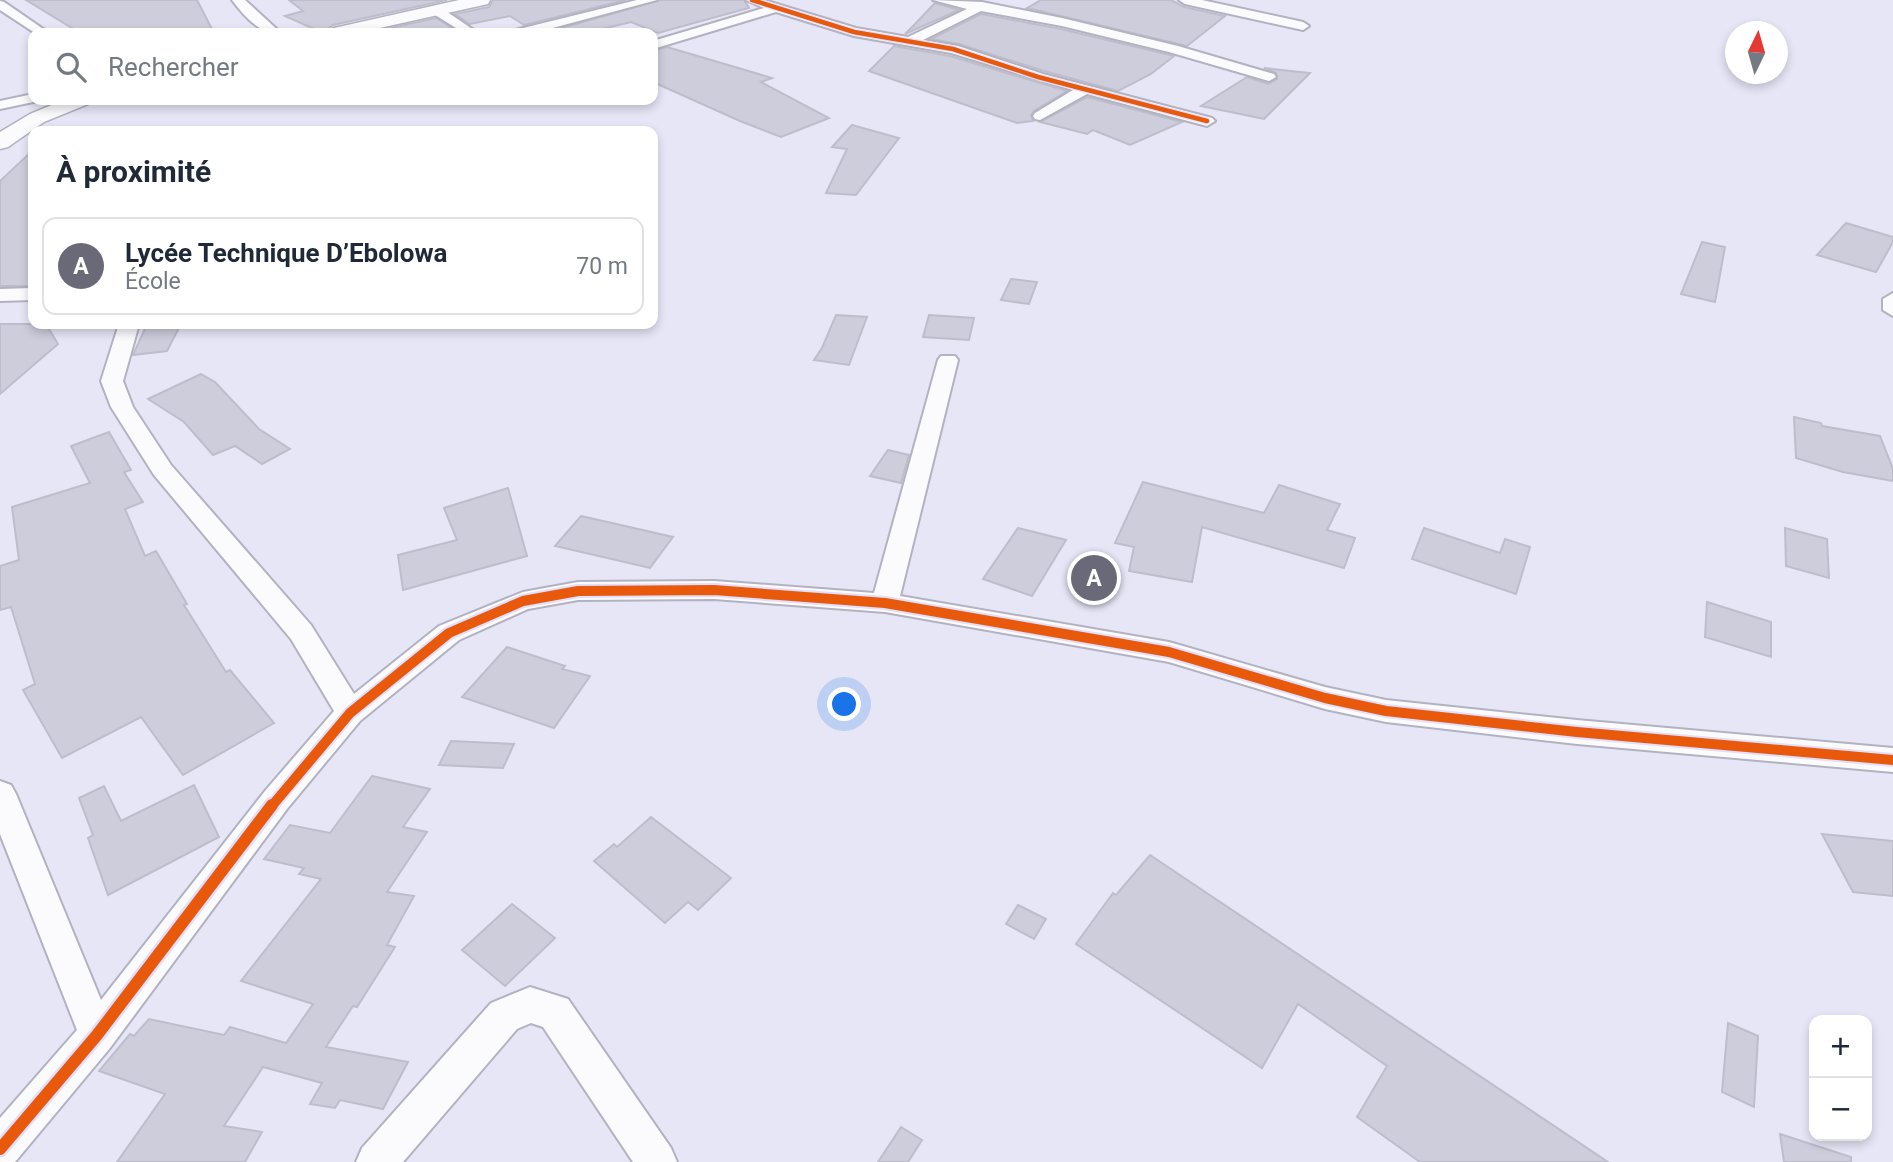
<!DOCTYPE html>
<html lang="fr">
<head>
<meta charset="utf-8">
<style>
	:root { --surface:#fff; --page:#f6f6f7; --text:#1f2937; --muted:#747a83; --line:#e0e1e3; --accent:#696978 }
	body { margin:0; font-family:Roboto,sans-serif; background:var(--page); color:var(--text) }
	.controls { position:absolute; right:21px; bottom:21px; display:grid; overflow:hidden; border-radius:14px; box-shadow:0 4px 10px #0003 }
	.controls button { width:63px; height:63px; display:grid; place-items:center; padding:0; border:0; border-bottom:2px solid var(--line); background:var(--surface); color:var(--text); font:35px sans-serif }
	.compass { position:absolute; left:1725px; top:21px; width:63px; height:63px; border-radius:50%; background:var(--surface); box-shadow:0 4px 10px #0003; rotate:5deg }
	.you { position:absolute; left:845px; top:705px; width:24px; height:24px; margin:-18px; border:5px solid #fff; border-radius:50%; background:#1a73e8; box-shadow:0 0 0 10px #1a73e833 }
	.badge { display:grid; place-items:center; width:46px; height:46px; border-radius:50%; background:var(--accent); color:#fff; font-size:23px; font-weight:700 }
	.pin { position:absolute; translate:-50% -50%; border:4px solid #fff; box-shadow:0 2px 7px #0006 }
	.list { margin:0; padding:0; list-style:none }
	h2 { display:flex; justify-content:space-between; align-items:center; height:91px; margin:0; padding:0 28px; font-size:30px }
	h2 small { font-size:23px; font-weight:400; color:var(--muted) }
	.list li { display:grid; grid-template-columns:46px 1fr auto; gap:21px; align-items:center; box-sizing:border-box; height:98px; margin:0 14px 14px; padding:0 14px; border:2px solid var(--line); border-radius:14px }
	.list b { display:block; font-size:26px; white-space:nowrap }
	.list p { margin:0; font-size:23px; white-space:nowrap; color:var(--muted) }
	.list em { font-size:23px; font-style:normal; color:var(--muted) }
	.icon { flex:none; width:38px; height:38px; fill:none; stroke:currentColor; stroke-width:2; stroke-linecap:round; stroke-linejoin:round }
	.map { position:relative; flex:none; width:1893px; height:1162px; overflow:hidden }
	.search { position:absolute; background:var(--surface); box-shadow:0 4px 10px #0003; left:28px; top:28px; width:630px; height:77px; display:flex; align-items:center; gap:18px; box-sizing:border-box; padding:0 24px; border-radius:14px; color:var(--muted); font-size:26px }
	.panel { position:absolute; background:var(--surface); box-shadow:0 4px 10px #0003; left:28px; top:126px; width:630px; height:203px; border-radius:14px }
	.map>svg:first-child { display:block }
	.building { fill:#cdcddc; stroke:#bdbdcb; stroke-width:2 }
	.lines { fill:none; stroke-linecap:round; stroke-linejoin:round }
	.street-casing { stroke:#b2b2c1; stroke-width:4 }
	.secondary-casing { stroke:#b2b2c1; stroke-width:3 }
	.street { fill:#fbfbfe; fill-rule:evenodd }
	.secondary { fill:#fbfbfe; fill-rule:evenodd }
	.cycleway-far2-casing { stroke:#e0dffe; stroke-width:7 }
	.cycleway-far1-casing { stroke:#e0dffe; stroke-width:14 }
	.cycleway-casing { stroke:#e0dffe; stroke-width:17 }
	.cycleway-far2 { stroke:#e8590c; stroke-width:4.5 }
	.cycleway-far1 { stroke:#e8590c; stroke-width:10 }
	.cycleway { stroke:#e8590c; stroke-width:12 }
</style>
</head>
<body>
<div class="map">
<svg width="1893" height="1162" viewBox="0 0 1893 1162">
	<rect width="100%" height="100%" fill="#e6e6f7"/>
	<g class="building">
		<path d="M26 0H197L214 33H80Z"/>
		<path d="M289 0H447L333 25 323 33 285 16 303 11Z"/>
		<path d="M493 0H626L524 25 510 16 470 24 455 14 489 7Z"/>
		<path d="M660 0H744L749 8 658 33 631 22 586 33 551 31Z"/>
		<path d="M1041 0H1171L1184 7 1225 16 1187 46 1027 8Z"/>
		<path d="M935 3 959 10 905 34 915 24Z"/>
		<path d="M981 14 1061 29 1174 56 1151 74 1118 91 1044 71 959 44 931 39Z"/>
		<path d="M436 18 452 28 428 33H368Z"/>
		<path d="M894 46 950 56 1067 91 1034 111 1031 115 1033 121 1017 123 869 71Z"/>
		<path d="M667 47 772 78 761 82 829 118 781 137 740 121 653 82V51Z"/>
		<path d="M1264 68 1310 73 1264 119 1201 106 1247 77 1268 84 1277 79 1276 73Z"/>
		<path d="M1087 97 1182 122 1130 145 1093 130 1087 134 1040 122Z"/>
		<path d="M852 125 899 138 856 195 826 193 847 149 832 147Z"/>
		<path d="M33 150V286H0V181Z"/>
		<path d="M1846 223 1893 237V242L1876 272 1817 255Z"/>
		<path d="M1702 242 1725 247 1715 302 1681 294Z"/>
		<path d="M1011 279 1037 282 1029 304 1001 300Z"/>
		<path d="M836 315 867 317 849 365 814 360 822 348Z"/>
		<path d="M929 315 974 318 969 340 923 337Z"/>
		<path d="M0 324H46L58 344 0 394Z"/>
		<path d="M147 324H181L167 351 133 355Z"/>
		<path d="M201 374 215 382 259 429 290 449 262 464 235 446 213 455 184 422 148 399Z"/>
		<path d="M1794 417 1821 423 1822 426 1880 436 1893 469V481L1843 472 1796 458Z"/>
		<path d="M109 432 131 470 124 472 143 502 125 509 145 556 156 551 187 604 184 605 226 672 230 670 274 723 183 775 141 717 62 758 23 690 35 684 11 607 0 610V566L19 560 12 507 90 483 71 446Z"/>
		<path d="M888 450 909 455 901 483 870 476Z"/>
		<path d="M1143 482 1264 513 1279 485 1340 504 1327 530 1355 538 1344 568 1202 527 1192 582 1129 571 1134 547 1115 543Z"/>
		<path d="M508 488 527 556 403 590 398 555 457 540 444 508Z"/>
		<path d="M581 516 673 537 650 568 555 546Z"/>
		<path d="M1018 528 1066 540 1032 596 983 579Z"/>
		<path d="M1424 528 1500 553 1505 539 1530 547 1516 594 1412 559Z"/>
		<path d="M1785 528 1827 539 1829 578 1786 566Z"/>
		<path d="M1707 602 1771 622V657L1705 637Z"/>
		<path d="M507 647 565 666 562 669 590 676 554 728 462 697Z"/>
		<path d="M451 741 514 744 503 768 439 765Z"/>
		<path d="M372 776 430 789 403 827 427 832 387 892 414 896 387 945 395 947 357 1007 353 1006 326 1047 408 1062 383 1109 340 1100 335 1108 310 1104 322 1083 263 1067 224 1126 262 1132 245 1162H117L165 1094 99 1071 130 1034 134 1036 149 1019 224 1035 230 1027 286 1043 313 1004 241 981 321 879 299 874 304 868 264 859 290 825 330 833Z"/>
		<path d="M194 785 219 837 108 895 88 838 93 835 79 798 104 786 121 821Z"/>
		<path d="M651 817 731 878 698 910 688 902 665 923 594 861 614 844 617 847Z"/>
		<path d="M1822 834 1893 841V896L1853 892Z"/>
		<path d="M1150 855 1608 1162H1420L1357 1117 1387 1066 1298 1004 1262 1068 1076 944 1113 893 1116 895Z"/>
		<path d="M512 904 555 938 505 986 462 950Z"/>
		<path d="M1018 905 1046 919 1034 939 1006 924Z"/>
		<path d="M1728 1023 1758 1036 1754 1107 1722 1092Z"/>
		<path d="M901 1127 922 1140 908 1162H878Z"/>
		<path d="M1780 1134 1851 1157V1162H1784Z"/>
	</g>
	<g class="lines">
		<defs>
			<g id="street">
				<path d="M232 0H245L281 33C259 34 245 17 232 0Z"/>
				<path d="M637 0H657L534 33H514L515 30Z"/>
				<path d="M746 0H764L856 28 908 37 967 9 933 0 982 2 1062 18 1178 46 1274 74 1276 77 1269 81 1169 52 1062 26 981 11 923 40 958 46 1043 74 1212 118 1215 121 1207 126 1087 94 1040 120 1035 119 1033 116 1035 113 1073 90 951 53 854 36 776 12 653 49V41L764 8Z"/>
				<path d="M1179 0H1202L1303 22 1309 26 1303 30 1185 4Z"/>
				<path d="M0 1 4 2 49 33H35L0 10Z"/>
				<path d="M436 6 440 7 478 33H464L432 13V7Z"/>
				<path d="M33 94V100L38 101 0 109V101Z"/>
				<path d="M33 288V300L0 301V289Z"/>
				<path d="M1893 293V316L1883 310V299Z"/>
				<path d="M119 324H139L123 381 133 407 171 465 311 625 354 694 439 626 523 592 578 582 714 581 874 593 938 360 941 356H955L958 360 900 596 1169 642 1325 687 1386 700 1577 720 1893 748V772L1577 744 1386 722 1325 709 1169 662 885 612 714 599 578 600 528 609 459 640 360 721 287 809 110 1048 15 1162H0V1118L77 1030 0 834V781L11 785 16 794 101 1000 265 791 334 711 291 639 154 475 111 407 101 381Z"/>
				<path d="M530 987 568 999 671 1148 677 1162H633L543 1027 531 1023 517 1029 403 1162H356L362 1148 491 1003Z"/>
			</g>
			<g id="secondary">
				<path d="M459 0H490L488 4 357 33H325L334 28Z"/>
				<path d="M64 100H91L88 104 44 122 8 147 0 149V132L30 114Z"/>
			</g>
		</defs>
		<use href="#street" class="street-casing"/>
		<use href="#secondary" class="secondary-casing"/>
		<use href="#street" class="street"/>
		<use href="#secondary" class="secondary"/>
		<defs>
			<path id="cycleway-far2" d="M752 0 854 32 953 49 1038 77 1207 121"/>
			<path id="cycleway-far1" d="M271 807 350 713 449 633 523 601 578 591 714 590 885 603 1169 652 1325 698 1386 711 1577 732 1893 760"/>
			<path id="cycleway" d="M0 1149 97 1035 272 805"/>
		</defs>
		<use href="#cycleway-far2" class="cycleway-far2-casing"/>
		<use href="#cycleway-far1" class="cycleway-far1-casing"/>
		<use href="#cycleway" class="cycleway-casing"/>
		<use href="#cycleway-far2" class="cycleway-far2"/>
		<use href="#cycleway-far1" class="cycleway-far1"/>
		<use href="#cycleway" class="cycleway"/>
	</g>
</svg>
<div class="controls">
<button>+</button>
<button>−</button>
</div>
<svg class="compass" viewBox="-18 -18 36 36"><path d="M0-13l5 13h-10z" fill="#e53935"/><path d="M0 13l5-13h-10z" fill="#747a83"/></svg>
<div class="you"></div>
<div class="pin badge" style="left:1094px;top:578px">A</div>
<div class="search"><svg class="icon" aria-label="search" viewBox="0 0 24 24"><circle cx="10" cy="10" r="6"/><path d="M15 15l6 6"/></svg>Rechercher</div>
<section class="panel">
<h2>À proximité<small></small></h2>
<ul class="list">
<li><span class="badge">A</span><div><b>Lycée Technique D’Ebolowa</b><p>École</p></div><em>70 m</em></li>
</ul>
</section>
</div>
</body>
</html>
